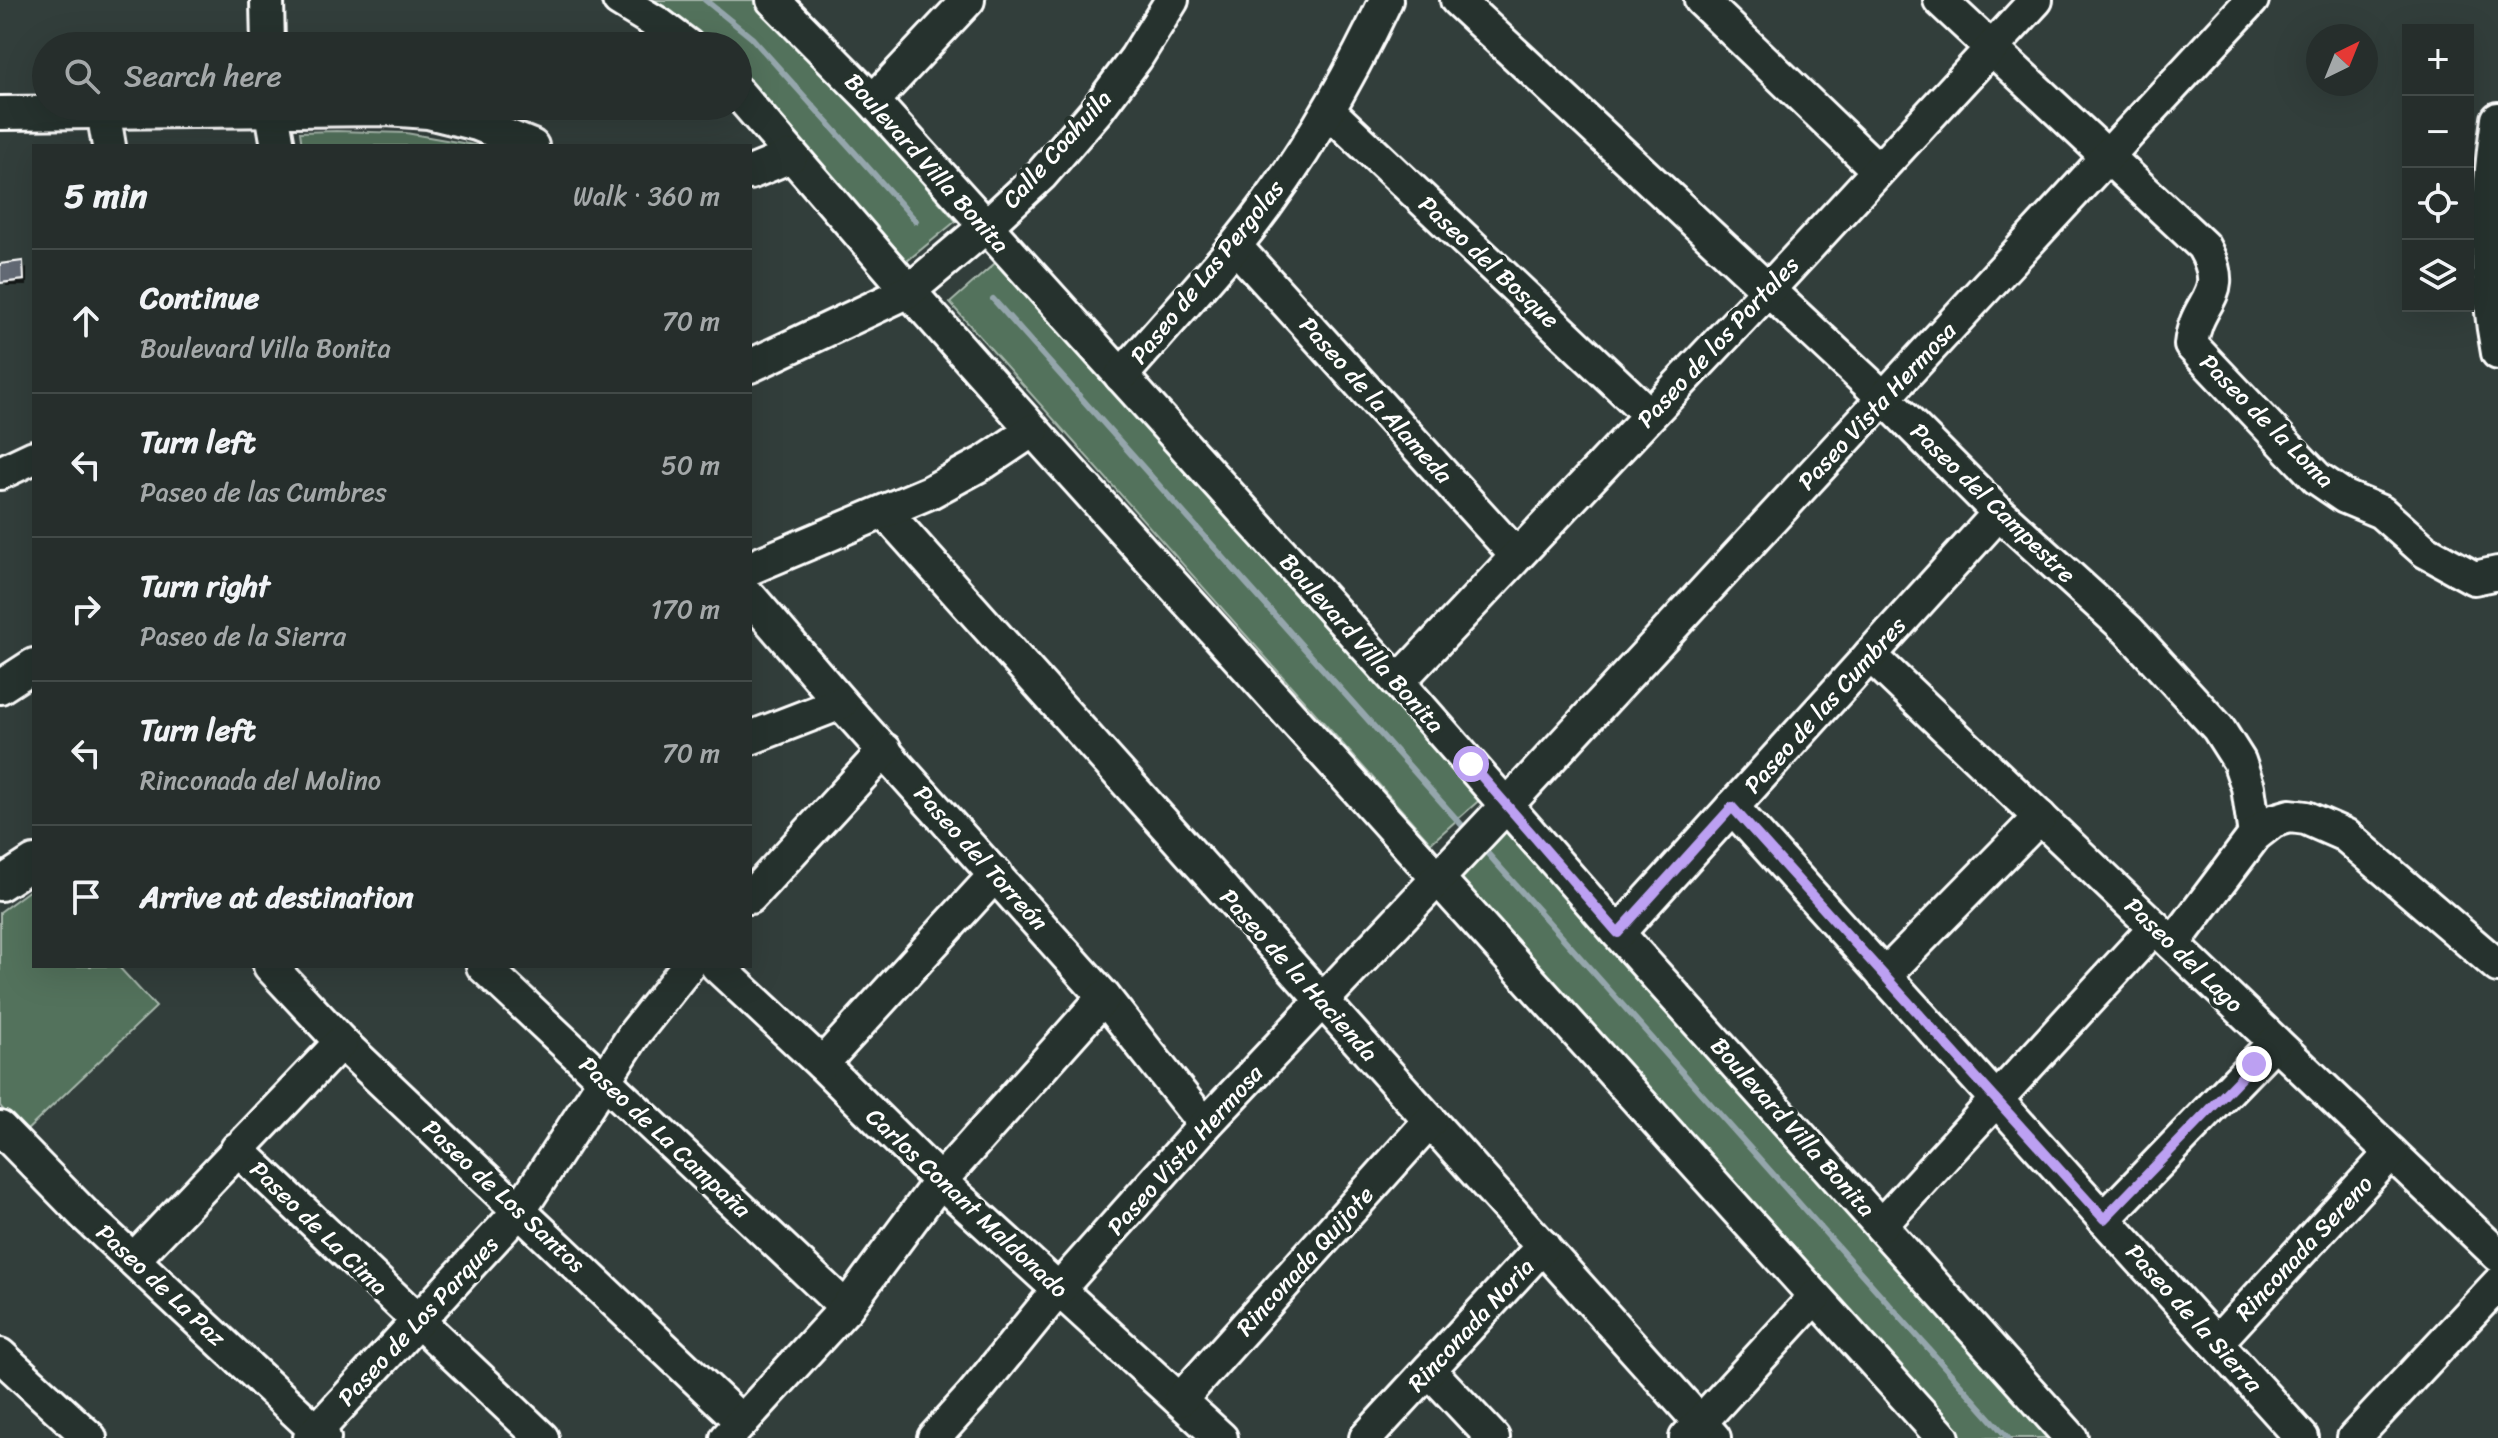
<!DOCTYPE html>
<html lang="en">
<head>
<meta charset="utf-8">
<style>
	:root { --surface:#262e2c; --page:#2e3634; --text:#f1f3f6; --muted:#a4a8a9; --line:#424a48 }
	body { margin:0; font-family:Sriracha,sans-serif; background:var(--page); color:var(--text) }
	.controls { position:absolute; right:24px; top:24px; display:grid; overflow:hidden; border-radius:0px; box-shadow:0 8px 32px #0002 }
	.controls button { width:72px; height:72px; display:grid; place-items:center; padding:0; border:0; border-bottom:2px solid var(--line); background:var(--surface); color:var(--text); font:40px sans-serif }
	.compass { position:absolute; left:2306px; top:24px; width:72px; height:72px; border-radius:50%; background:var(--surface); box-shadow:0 8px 32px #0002; rotate:43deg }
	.stop { position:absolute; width:24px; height:24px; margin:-18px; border:6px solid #bca0f2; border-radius:50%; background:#fff }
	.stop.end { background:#bca0f2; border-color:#fff; box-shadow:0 2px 8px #0008 }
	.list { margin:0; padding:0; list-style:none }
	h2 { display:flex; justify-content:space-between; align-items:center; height:104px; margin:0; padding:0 32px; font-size:34px }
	h2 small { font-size:26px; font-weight:400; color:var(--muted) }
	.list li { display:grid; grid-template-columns:52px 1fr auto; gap:24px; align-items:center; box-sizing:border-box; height:144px; padding:0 32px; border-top:2px solid var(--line) }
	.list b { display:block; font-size:30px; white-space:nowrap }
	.list p { margin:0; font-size:26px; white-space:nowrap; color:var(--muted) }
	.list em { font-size:26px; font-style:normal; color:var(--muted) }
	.icon { flex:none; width:44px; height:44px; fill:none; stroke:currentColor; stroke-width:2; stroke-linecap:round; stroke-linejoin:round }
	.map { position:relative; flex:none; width:2498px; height:1438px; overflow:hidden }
	.search { position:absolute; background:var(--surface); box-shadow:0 8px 32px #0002; left:32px; top:32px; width:720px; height:88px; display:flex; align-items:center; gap:20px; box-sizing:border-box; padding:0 28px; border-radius:44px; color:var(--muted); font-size:30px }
	.panel { position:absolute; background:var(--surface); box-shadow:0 8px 32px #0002; left:32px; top:144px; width:720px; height:824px; border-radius:0px }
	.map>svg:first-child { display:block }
	.green { fill:#52725b; stroke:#a8b8ad; stroke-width:2 }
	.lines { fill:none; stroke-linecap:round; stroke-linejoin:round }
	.stream { stroke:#95a6ac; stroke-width:6 }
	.building { fill:#646b75; stroke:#fff; stroke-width:2; filter:url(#shadow) }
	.minor-casing { stroke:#fff; stroke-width:38 }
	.minor { stroke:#26332d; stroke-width:32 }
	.route { stroke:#bca0f2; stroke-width:10 }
	.labels { text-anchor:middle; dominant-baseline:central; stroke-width:8; stroke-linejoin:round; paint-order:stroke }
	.street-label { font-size:24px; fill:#fff; stroke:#26332d }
</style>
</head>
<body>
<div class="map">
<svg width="2498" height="1438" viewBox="0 0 2498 1438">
	<defs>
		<filter id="shadow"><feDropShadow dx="7" dy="7" stdDeviation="0" flood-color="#0009"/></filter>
	</defs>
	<rect width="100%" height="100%" fill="#323e3b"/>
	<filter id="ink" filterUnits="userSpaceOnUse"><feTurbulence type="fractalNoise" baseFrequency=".0125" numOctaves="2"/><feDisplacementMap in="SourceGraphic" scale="16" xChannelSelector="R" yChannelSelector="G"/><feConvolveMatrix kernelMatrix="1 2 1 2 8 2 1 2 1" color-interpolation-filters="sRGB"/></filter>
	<g filter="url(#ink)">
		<g class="green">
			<path d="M653 0H753L782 24 956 221 907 261 738 70V46H713L666 7Z"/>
			<path d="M336 131 406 133 480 146H302L300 132Z"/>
			<path d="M1002 257 1484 796 1431 843 950 303Z"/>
			<path d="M1507 821 2054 1438H1959L1457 878Z"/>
			<path d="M34 887V966H118L156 1007 23 1134 0 1106V912Z"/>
		</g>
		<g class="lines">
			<g class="stream">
				<path d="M705 0 752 38 916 221"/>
				<path d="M993 299 1468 832"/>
				<path d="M1481 846 2008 1438"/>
			</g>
		</g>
		<path class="building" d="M23 261 24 280 0 283V264Z"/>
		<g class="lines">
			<defs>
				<g id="minor">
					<path d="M267 0 268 46"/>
					<path d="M619 0 660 25 688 46"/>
					<path d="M773 0 873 101 1398 682 1618 933 2071 1438"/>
					<path d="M1457 0 1884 398 1999 513 2128 630 2218 728 2239 761 2248 787 2255 835"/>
					<path d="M1701 0 1877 169"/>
					<path d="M1940 0 2203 246C2232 297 2196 297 2191 345L2317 478 2345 497 2381 512 2425 551 2474 578 2498 573"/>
					<path d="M738 93 909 291 1033 430 1943 1438"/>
					<path d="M873 101 968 0"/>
					<path d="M271 106 278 146"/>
					<path d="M103 111 109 146"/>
					<path d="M1329 111 1649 414"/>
					<path d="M0 113 386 109 428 112 477 124 532 146"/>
					<path d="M2498 119C2487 197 2483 275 2498 353"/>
					<path d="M750 173 791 156"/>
					<path d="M1235 246 1516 555"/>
					<path d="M750 366 909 291 985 227 1041 175 1097 110 1136 58 1172 0"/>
					<path d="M1121 376C1159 333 1198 290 1235 246 1296 171 1345 87 1386 0"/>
					<path d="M0 473 34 457"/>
					<path d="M885 512 1714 1438"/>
					<path d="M750 568 930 492 985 462 1033 430"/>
					<path d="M750 597 841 703 1104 997 1205 1125"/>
					<path d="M1870 655 2498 1255"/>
					<path d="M1398 682 1768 290 2036 0"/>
					<path d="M0 687 34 665"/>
					<path d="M750 738 841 703"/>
					<path d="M1732 807 2302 1438"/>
					<path d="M0 884 34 862"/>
					<path d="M750 897 885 750"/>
					<path d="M1618 933 1999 513"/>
					<path d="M2173 944 2255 835 2273 821 2290 816 2306 818 2345 835 2498 966"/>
					<path d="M270 966 341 1042 742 1422"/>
					<path d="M483 966 846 1308"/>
					<path d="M717 966 822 1064 940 1181 1221 1438"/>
					<path d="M1884 976 2040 817"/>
					<path d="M822 1064 996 874"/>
					<path d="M0 1128 84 1214 324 1438"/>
					<path d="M237 1149 542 1438"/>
					<path d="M2104 1219 2275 1042"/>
					<path d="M1881 1225 2155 927"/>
					<path d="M134 1259 341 1042"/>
					<path d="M2216 1343 2391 1153"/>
					<path d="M0 1355 90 1438"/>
					<path d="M1429 1370 1493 1438"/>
					<path d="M1180 1400 1430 1121"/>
					<path d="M310 1438 520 1210 635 1033 688 966"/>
					<path d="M727 1438 846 1308 940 1181 1104 997"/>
					<path d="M934 1438 972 1396 1058 1290 1205 1125 1507 805 2252 0"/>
					<path d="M1366 1438 1543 1246"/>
					<path d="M1686 1438 1815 1297"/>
					<path d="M2354 1438 2498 1284"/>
				</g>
			</defs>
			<use href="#minor" class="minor-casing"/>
			<use href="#minor" class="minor"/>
		</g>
	</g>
	<g class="lines" filter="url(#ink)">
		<path class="route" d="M1471 764 1618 933 1732 807 2104 1219 2254 1064"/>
	</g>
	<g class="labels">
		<g class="street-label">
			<text transform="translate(1057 149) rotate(-48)">Calle Coahuila</text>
			<text transform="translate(927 163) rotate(48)">Boulevard Villa Bonita</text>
			<text transform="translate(1489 262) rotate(43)">Paseo del Bosque</text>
			<text transform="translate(1207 272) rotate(-51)">Paseo de Las Pergolas</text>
			<text transform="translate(1718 342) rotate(-47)">Paseo de los Portales</text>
			<text transform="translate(1376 400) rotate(48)">Paseo de la Alameda</text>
			<text transform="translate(1877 406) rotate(-47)">Paseo Vista Hermosa</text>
			<text transform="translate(2267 421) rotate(45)">Paseo de la Loma</text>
			<text transform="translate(1993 503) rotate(44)">Paseo del Campestre</text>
			<text transform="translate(1362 643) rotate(48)">Boulevard Villa Bonita</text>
			<text transform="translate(1825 705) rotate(-48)">Paseo de las Cumbres</text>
			<text transform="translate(981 858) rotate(48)">Paseo del Torreón</text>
			<text transform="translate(2184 955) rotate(44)">Paseo del Lago</text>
			<text transform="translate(1299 975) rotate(48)">Paseo de la Hacienda</text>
			<text transform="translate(1793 1127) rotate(48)">Boulevard Villa Bonita</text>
			<text transform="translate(665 1137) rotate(43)">Paseo de La Campaña</text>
			<text transform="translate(1185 1150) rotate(-48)">Paseo Vista Hermosa</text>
			<text transform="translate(504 1196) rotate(43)">Paseo de Los Santos</text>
			<text transform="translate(967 1203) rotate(43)">Carlos Conant Maldonado</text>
			<text transform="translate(319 1228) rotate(44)">Paseo de La Cima</text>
			<text transform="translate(2304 1248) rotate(-47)">Rinconada Sereno</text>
			<text transform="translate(1305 1261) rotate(-48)">Rinconada Quijote</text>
			<text transform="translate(161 1285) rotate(43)">Paseo de La Paz</text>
			<text transform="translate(2194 1318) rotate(48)">Paseo de la Sierra</text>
			<text transform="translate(418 1321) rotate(-47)">Paseo de Los Parques</text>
			<text transform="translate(1471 1325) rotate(-47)">Rinconada Noria</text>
		</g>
	</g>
</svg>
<div class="controls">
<button>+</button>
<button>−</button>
<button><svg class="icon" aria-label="locate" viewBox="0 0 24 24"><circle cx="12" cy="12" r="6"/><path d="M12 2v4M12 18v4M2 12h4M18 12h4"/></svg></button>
<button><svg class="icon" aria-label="layers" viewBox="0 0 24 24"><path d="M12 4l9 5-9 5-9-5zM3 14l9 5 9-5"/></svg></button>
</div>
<svg class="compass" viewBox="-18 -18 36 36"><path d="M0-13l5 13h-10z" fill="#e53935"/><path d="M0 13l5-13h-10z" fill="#a4a8a9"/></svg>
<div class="stop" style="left:1471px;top:764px"></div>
<div class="stop end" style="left:2254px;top:1064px"></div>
<div class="search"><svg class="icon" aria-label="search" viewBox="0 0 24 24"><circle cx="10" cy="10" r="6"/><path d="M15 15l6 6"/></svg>Search here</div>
<section class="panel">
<h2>5 min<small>Walk · 360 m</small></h2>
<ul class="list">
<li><svg class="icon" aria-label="ahead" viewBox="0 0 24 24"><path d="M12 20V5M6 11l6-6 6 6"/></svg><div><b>Continue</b><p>Boulevard Villa Bonita</p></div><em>70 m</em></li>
<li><svg class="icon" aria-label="left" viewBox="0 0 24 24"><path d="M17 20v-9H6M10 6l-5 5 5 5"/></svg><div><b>Turn left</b><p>Paseo de las Cumbres</p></div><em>50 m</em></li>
<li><svg class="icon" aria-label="right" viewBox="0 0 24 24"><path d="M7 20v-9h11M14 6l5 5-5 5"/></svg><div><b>Turn right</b><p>Paseo de la Sierra</p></div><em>170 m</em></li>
<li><svg class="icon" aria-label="left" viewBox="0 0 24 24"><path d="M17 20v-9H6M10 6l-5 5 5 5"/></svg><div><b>Turn left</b><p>Rinconada del Molino</p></div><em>70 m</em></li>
<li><svg class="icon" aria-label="arrive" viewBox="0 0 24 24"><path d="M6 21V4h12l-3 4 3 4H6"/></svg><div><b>Arrive at destination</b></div></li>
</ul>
</section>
</div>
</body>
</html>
